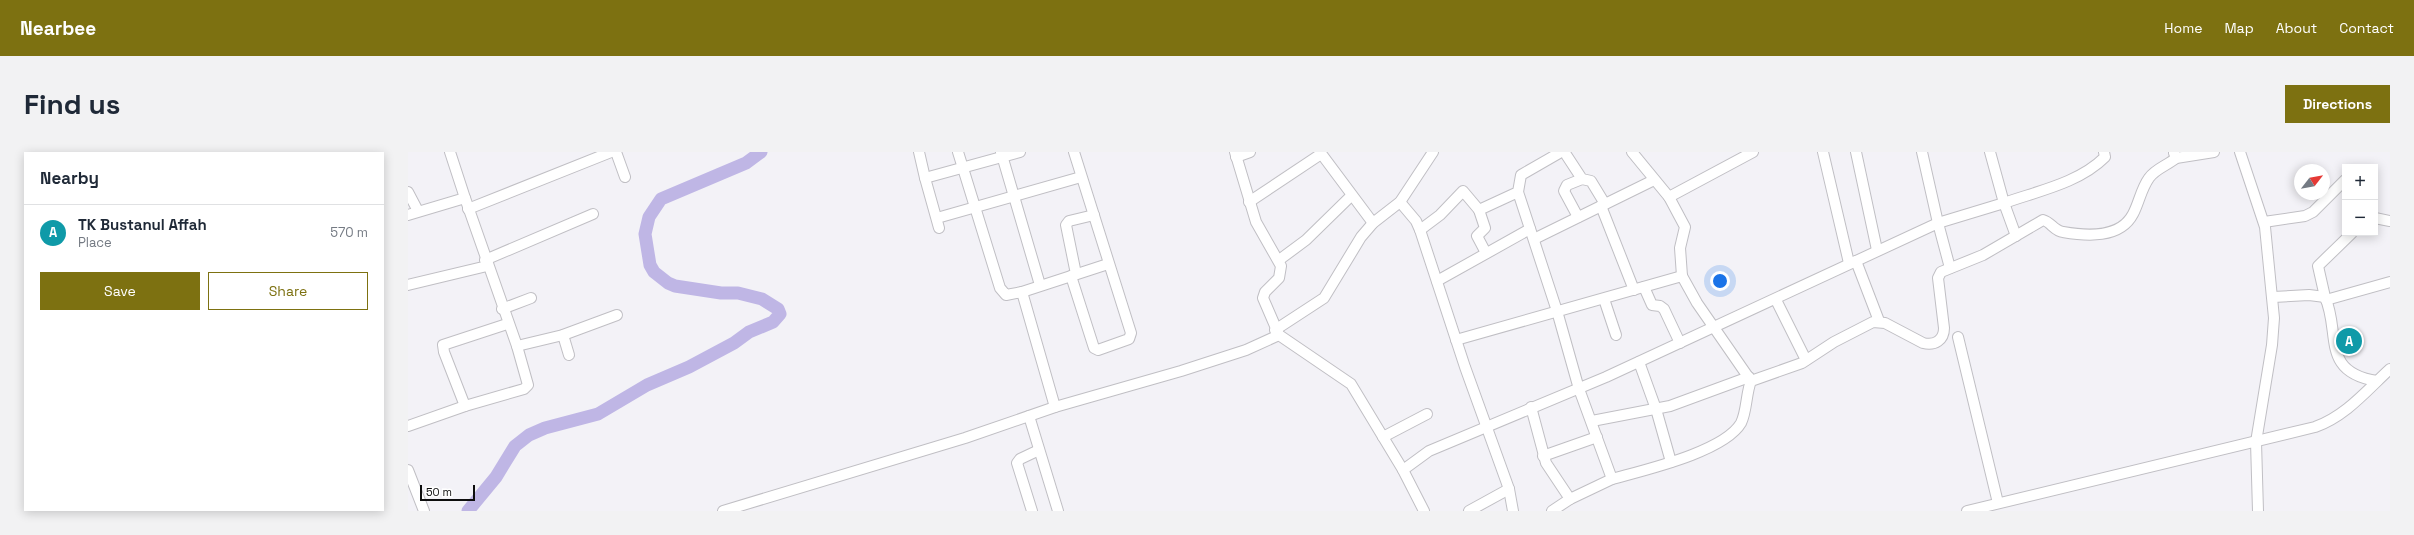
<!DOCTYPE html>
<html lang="en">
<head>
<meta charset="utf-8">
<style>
	:root { --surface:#fff; --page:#f2f2f3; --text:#1f2937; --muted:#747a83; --line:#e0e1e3; --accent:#7d7111 }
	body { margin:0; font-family:"Space Grotesk",sans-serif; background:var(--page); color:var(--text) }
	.controls { position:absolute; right:12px; top:12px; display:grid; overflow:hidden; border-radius:0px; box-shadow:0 2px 10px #0003 }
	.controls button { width:36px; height:36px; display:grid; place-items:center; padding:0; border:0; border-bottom:1px solid var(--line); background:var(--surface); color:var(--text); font:20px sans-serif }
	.compass { position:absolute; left:1886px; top:12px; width:36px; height:36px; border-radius:50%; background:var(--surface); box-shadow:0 2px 10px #0003; rotate:59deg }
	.scale { position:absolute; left:12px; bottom:10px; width:55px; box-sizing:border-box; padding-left:4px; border:2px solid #0d0d0e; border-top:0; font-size:11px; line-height:14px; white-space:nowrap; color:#0d0d0e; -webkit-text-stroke:3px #fff; paint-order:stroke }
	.you { position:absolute; left:1312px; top:129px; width:14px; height:14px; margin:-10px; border:3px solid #fff; border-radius:50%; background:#1a73e8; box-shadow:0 0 0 6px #1a73e833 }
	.badge { display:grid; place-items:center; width:26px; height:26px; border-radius:50%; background:var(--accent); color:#fff; font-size:13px; font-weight:700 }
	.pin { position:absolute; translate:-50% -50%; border:2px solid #fff; box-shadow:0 1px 4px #0006 }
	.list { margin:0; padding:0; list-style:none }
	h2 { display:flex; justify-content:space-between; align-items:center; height:52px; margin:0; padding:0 16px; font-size:17px }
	h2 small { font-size:13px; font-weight:400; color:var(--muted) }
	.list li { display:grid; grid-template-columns:26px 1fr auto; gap:12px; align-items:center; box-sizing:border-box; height:56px; padding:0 16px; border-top:1px solid var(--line) }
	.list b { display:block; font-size:15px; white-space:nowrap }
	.list p { margin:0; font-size:13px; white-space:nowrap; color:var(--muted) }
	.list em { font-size:13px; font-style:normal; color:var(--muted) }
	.actions { display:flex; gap:8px; padding:12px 16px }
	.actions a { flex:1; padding:9px 0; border:1px solid var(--accent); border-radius:0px; text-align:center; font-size:14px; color:var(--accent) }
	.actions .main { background:var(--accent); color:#fff }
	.map { position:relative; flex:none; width:1982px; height:359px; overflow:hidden; border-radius:0px }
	header { display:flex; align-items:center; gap:24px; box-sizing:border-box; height:56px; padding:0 20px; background:var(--accent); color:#fff }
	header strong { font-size:19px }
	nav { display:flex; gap:22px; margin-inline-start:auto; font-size:14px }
	.intro { display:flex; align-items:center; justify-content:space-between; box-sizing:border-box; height:96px; padding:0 24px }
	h1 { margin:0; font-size:28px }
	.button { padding:10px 18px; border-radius:0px; background:var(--accent); color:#fff; font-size:14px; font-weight:700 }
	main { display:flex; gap:24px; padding:0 24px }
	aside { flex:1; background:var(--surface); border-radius:0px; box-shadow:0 2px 10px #0003 }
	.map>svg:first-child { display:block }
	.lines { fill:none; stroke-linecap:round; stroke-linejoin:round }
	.river { stroke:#bfb6e5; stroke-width:13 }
	.minor-casing { stroke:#c0bfc4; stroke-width:12 }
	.minor { stroke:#fff; stroke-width:10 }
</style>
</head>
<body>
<header>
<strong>Nearbee</strong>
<nav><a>Home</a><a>Map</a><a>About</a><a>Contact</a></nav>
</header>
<div class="intro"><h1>Find us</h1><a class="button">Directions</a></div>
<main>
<aside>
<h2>Nearby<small></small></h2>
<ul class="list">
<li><span class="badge" style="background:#0f9aa8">A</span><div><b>TK Bustanul Affah</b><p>Place</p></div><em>570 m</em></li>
</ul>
<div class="actions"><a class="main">Save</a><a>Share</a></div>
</aside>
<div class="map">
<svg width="1982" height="359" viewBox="0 0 1982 359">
	<rect width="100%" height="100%" fill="#f3f2f7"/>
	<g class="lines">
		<path class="river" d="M60 359 88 325 107 294 121 283 137 276 190 262 239 233 281 215 326 191 341 180 365 170 372 162 370 157 354 147 330 141H313L267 134 260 131 246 120 242 113 237 82 241 65 253 47 338 11 353 0"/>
		<defs>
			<g id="minor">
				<path d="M208 0 217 25"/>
				<path d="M511 0 517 26"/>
				<path d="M550 0 592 136 598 143 614 140"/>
				<path d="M593 0 632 133"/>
				<path d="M827 0 848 70 873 114 871 126 857 140 855 146 871 183 943 232 995 318 1016 359"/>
				<path d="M912 0 965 71"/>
				<path d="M1224 0 1261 45 1345 0"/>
				<path d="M1415 0 1441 111"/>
				<path d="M1448 0 1469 98"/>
				<path d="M1582 0 1596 51C1630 39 1671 31 1697 5L1696 0"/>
				<path d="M1832 0 1857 75 1866 166 1864 193 1848 290 1850 359"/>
				<path d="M1766 1 1768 6 1806 0"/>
				<path d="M828 5 842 0"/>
				<path d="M0 40 10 59"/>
				<path d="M1110 40 1149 159 1171 237 1204 327C1236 318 1316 300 1333 271 1339 259 1338 241 1343 229L1394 211 1426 190 1465 170 1477 171 1515 191C1527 194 1536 188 1536 176L1530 126 1533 120 1575 103 1635 68C1643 70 1646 79 1655 80 1678 84 1712 87 1725 62 1731 51 1733 37 1741 26 1747 17 1760 13 1768 6"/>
				<path d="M1261 45 1277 75 1272 96 1274 124"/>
				<path d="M841 50 913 2"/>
				<path d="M992 50 1008 69 1012 78 1057 215 1101 337 1105 359"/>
				<path d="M1193 54 1226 138"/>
				<path d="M60 57 203 0"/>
				<path d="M1071 58 1077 76 1069 84 1078 101"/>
				<path d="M0 63 57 46 42 0"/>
				<path d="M1170 65 1156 39 1159 33 1174 27"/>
				<path d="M529 66 673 25"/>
				<path d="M1967 66 1982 69"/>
				<path d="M1856 70 1897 64 1905 60 1937 28"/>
				<path d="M531 76 517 26 612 0"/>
				<path d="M1012 78 1032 63 1055 39 1071 58 1110 40 1113 23 1153 0 1157 1 1174 27 1183 29 1197 52"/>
				<path d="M1126 87 1246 28"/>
				<path d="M77 108 185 62"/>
				<path d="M871 108 898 88 943 44"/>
				<path d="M1448 109 1471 169"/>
				<path d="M1542 116 1530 71 1596 51 1608 84"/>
				<path d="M668 122 658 73 661 69 686 63"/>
				<path d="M663 124 686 196 690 198 721 187 723 181 666 0"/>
				<path d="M1029 129 1122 77"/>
				<path d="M0 133 79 114"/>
				<path d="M1236 135 1244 153 1252 154 1256 157 1272 191"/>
				<path d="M1865 145 1901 143 1917 145C1933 181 1912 220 1969 229"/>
				<path d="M1917 145 1910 114 1944 81"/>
				<path d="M1196 147 1208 183"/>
				<path d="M1368 148 1398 208"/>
				<path d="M1918 148 1982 130"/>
				<path d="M94 157 123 146"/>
				<path d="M867 178 916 146 953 85 965 71 992 50 1025 0"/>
				<path d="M155 183 161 203"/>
				<path d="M1550 185 1590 351"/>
				<path d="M1048 188 1274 124 1289 151 1343 229"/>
				<path d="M109 194 155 183 209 163"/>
				<path d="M1231 210 1248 257 1263 310"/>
				<path d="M57 254 36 200 35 193 99 172"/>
				<path d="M647 255 614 140 700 112"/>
				<path d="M1123 255 1138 311 1162 347"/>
				<path d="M621 264 650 359"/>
				<path d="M1184 269 1262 254 1341 225"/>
				<path d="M0 274 57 254 116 237 120 233 109 194 57 46"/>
				<path d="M975 285 1019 262"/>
				<path d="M1135 304 1189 285"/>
				<path d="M0 318 16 359"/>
				<path d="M995 318 1021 299 1198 225 1530 71 1514 0"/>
				<path d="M315 359 557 286 647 255 773 219 838 198 871 183"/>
				<path d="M624 359 609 311 612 307 631 298"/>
				<path d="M1061 359 1101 337"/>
				<path d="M1144 359 1162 347 1204 327"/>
				<path d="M1559 359 1907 275C1938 264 1959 238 1982 217"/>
			</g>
		</defs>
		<use href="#minor" class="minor-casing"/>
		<use href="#minor" class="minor"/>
	</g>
</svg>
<div class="controls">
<button>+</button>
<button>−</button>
</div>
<svg class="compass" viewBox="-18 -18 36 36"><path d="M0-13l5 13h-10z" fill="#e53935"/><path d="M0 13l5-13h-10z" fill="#747a83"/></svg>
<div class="scale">50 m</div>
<div class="you"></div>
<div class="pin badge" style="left:1941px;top:189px;background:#0f9aa8">A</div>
</div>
</main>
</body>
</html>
